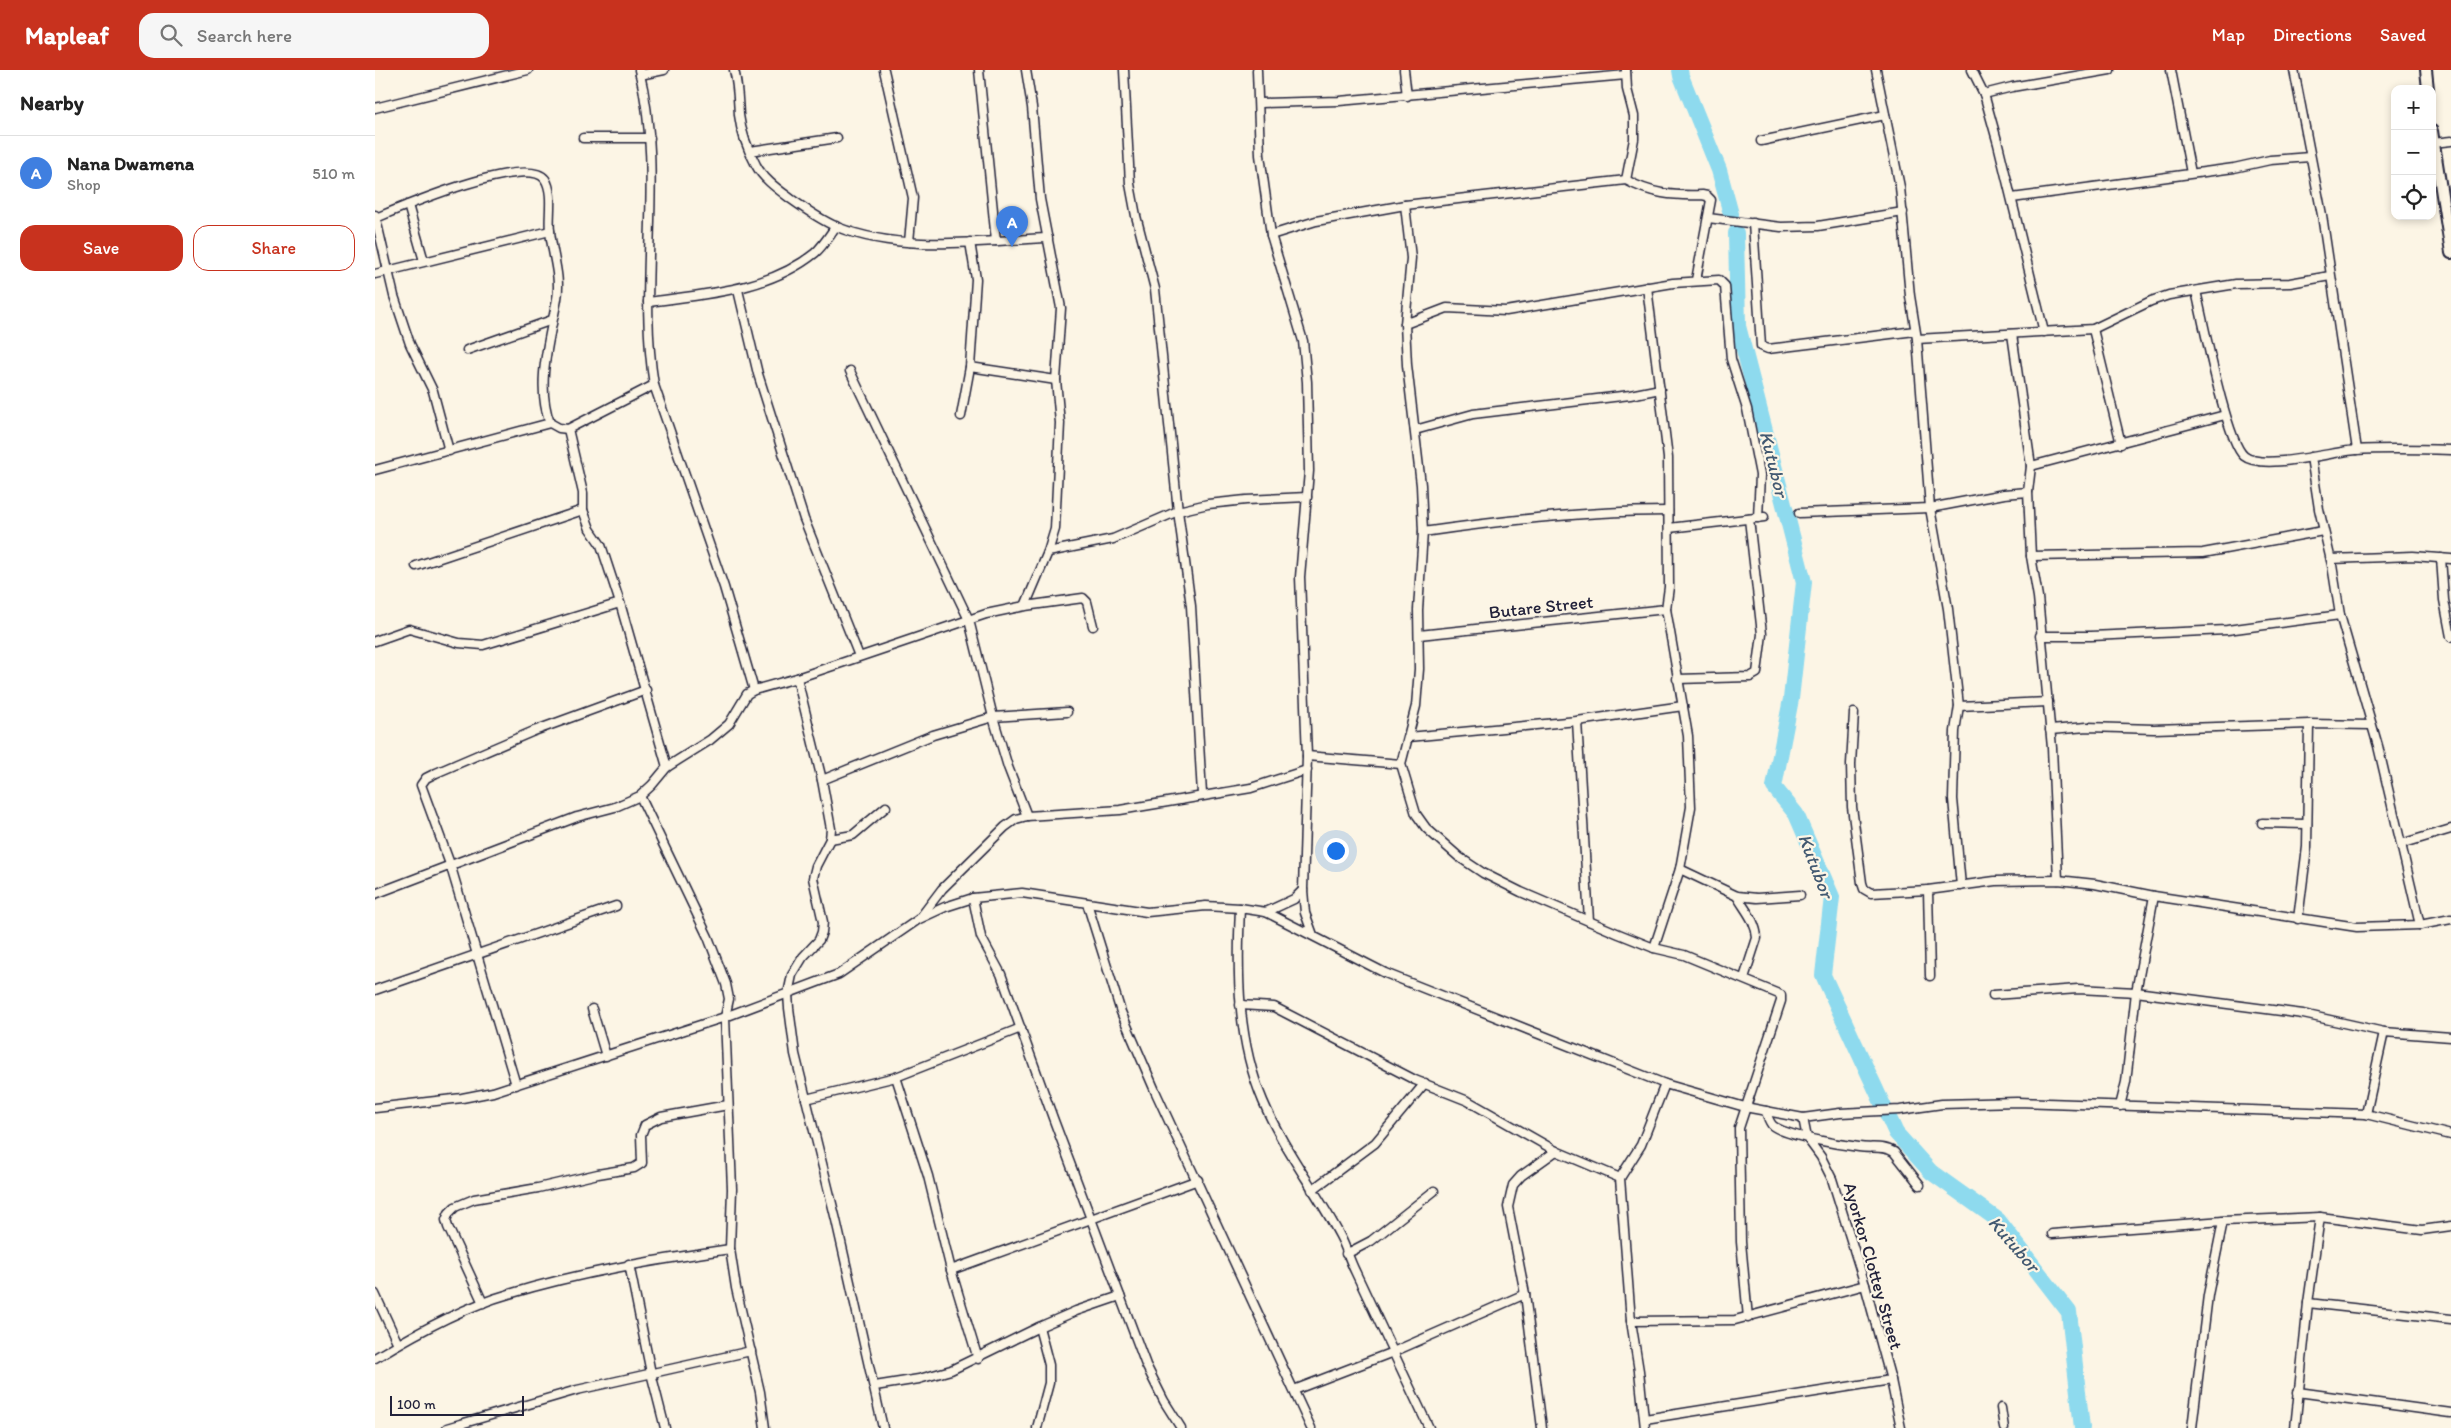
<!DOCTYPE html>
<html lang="en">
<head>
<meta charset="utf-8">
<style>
	:root { --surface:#fff; --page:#f6f6f6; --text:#222; --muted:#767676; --line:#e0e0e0; --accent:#c8321e }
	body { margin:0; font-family:Itim,sans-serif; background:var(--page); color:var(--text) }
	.controls { position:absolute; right:15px; top:15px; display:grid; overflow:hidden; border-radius:10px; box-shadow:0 2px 8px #0003 }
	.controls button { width:45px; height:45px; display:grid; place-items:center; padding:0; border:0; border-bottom:1px solid var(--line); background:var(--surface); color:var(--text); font:25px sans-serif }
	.scale { position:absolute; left:15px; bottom:12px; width:134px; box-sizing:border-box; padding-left:5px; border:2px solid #22223b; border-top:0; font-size:14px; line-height:18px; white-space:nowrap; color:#22223b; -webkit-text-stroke:4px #fcf5e5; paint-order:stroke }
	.you { position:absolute; left:960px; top:780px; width:18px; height:18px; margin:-12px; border:4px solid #fff; border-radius:50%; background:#1a73e8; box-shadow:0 0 0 8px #1a73e833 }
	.badge { display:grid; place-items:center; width:32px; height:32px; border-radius:50%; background:var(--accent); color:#fff; font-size:16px; font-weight:700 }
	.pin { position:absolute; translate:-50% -41px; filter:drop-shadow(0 1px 2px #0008) }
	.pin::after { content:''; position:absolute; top:26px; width:18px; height:15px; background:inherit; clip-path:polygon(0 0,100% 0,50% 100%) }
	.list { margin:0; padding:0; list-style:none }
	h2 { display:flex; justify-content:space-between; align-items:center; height:65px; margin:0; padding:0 20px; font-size:21px }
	h2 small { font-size:16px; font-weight:400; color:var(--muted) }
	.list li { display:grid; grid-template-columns:32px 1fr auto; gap:15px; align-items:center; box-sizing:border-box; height:75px; padding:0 20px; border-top:1px solid var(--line) }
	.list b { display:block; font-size:19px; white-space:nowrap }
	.list p { margin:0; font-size:16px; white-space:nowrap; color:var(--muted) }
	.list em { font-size:16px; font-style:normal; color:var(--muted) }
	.actions { display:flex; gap:10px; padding:15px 20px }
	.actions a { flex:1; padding:11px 0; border:1px solid var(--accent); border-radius:15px; text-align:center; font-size:18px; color:var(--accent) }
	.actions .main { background:var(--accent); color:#fff }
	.icon { flex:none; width:28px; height:28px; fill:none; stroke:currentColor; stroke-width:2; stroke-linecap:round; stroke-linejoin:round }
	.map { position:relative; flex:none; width:2076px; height:1358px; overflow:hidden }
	header { display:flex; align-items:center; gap:30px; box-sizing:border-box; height:70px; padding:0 25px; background:var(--accent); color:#fff }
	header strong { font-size:24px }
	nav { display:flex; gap:28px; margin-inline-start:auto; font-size:18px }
	.search { width:350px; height:45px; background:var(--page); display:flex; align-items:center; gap:12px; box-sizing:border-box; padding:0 18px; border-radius:15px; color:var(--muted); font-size:19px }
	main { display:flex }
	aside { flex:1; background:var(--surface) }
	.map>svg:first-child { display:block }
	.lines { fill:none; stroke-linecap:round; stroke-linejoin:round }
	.river { stroke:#8edaee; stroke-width:16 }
	.street-casing { stroke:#22223b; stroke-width:11 }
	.secondary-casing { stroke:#22223b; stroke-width:14 }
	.street { stroke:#fcf5e5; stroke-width:8 }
	.secondary { stroke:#fcf5e5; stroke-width:10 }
	.labels { text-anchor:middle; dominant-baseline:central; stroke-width:4.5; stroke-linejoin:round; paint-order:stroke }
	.street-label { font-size:18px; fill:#22223b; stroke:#fcf5e5 }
	.water-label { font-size:19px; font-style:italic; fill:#425971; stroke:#fcf5e5 }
</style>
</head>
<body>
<header>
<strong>Mapleaf</strong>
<div class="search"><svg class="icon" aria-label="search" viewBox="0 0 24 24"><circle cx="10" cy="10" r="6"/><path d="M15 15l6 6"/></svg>Search here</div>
<nav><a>Map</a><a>Directions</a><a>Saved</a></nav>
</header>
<main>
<aside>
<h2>Nearby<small></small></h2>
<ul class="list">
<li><span class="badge" style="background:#3f7fe0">A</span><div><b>Nana Dwamena</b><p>Shop</p></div><em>510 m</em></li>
</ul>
<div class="actions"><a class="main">Save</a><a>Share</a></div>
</aside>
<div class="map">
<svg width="2076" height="1358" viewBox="0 0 2076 1358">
	<rect width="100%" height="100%" fill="#fcf5e5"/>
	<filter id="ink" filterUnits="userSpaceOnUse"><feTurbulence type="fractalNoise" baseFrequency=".02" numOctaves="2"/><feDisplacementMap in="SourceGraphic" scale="10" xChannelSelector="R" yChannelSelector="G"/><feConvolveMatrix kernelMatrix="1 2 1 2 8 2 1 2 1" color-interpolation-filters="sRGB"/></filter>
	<g filter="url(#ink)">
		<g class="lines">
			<g class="river">
				<path d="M1305 0 1306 6 1344 100 1356 144"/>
				<path d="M1361 163 1363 256 1429 512 1416 629 1399 717 1421 744 1457 827 1448 905 1521 1063 1556 1102 1623 1150 1694 1242 1707 1358"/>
			</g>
			<defs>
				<g id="street">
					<path d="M264 0C290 103 262 211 279 315L349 517 379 620"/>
					<path d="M359 0C363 15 363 29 364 45 366 62 373 80 381 95 388 109 404 120 416 129 430 139 446 150 462 157 528 183 604 171 673 168"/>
					<path d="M509 0 538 128 534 172"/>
					<path d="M604 0 621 171"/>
					<path d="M749 0 755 114 761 146 780 219 803 441 816 536 827 724"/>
					<path d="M882 0 885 85 896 165 928 271 932 312 934 401 925 507 932 686 928 820 930 843 938 865"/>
					<path d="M1029 0 1032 26"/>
					<path d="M1501 0 1525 117 1535 226 1542 269 1555 438 1573 539 1584 636 1580 661 1578 729 1586 816"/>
					<path d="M1597 0 1609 24 1623 74 1669 262"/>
					<path d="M1796 0 1816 103"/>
					<path d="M1919 0 1947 145 1982 380"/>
					<path d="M265 5 289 0"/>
					<path d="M1609 24 1637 17 1735 0"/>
					<path d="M885 33 964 31 1251 5"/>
					<path d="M0 38 153 0"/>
					<path d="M208 68H275"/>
					<path d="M1386 71 1510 45"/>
					<path d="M2058 73 2076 71"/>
					<path d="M375 81 462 68"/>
					<path d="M1251 110 1259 69V46L1252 19 1251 0"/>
					<path d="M1637 128 1859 98 1895 90 1935 87"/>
					<path d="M33 135 49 191"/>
					<path d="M1030 135 1036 188 1030 254 1032 295 1046 415 1048 462 1043 540 1044 599 1041 636 1026 694 1041 744 1051 758 1084 787 1108 803 1146 822 1244 864 1279 878 1309 885 1406 925V931L1364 1058 1366 1172 1373 1248"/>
					<path d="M0 145 19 226 35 274 58 321 74 381"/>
					<path d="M1 148C27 137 151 84 170 109 179 123 173 146 175 161 177 184 186 206 182 229 175 268 160 314 175 353L184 358 193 359 279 315"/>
					<path d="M1333 148 1406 157 1443 156 1528 142"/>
					<path d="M1378 153 1386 276 1393 279 1540 261"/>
					<path d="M896 165 941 151 1030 135 1251 110C1276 124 1298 126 1327 125L1332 126 1336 130 1321 210"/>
					<path d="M0 204 175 161"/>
					<path d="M1272 217 1293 388 1294 517 1291 539 1313 666 1316 737 1305 799 1279 878"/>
					<path d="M363 220 383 304 429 449 484 586"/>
					<path d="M1821 221C1828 250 1851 371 1869 386 1887 401 1956 382 1981 380 2012 378 2044 379 2076 380"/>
					<path d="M273 232C330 224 393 221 440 183 448 176 454 166 461 156"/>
					<path d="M1030 254 1072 238 1131 241 1298 213 1344 210 1350 216 1356 289 1372 339 1385 405 1383 448"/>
					<path d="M1718 259 1746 374"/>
					<path d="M1637 264 1656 396 1653 422 1656 486 1663 527 1677 678 1683 810"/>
					<path d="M1542 269 1718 259 1776 231 1794 225 1861 214 1915 213 1955 206"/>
					<path d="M92 280 177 250"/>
					<path d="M595 297 681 310"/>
					<path d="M475 301 594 550 618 647 633 697 652 746"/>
					<path d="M586 346 595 297 601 209 595 172"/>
					<path d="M193 359 208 423V440L215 459 226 475 245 533 292 697"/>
					<path d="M1040 360 1098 344 1255 325 1285 319"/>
					<path d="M1936 387 1944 439 1957 495 1965 545 2003 676 2045 855"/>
					<path d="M1656 396 1850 345"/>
					<path d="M0 400 175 353"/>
					<path d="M1424 443 1555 438 1629 424 1653 422"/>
					<path d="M1294 458 1389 447"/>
					<path d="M1048 462C1130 450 1210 441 1293 441"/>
					<path d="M673 482 738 469 803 441 833 434 871 430 932 427"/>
					<path d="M1656 486 1828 483 1948 461"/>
					<path d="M2066 488 2069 530 2076 567"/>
					<path d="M1956 489 2038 486 2076 489"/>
					<path d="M41 496 208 440"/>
					<path d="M650 536 673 482 680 459 685 353 681 310 686 238 665 129 657 37 651 0"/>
					<path d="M1044 565 1291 539"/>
					<path d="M1665 566H1716L1852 560 1965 545"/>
					<path d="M0 571 34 559 84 573 108 575 245 533"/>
					<path d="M422 608 447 710 456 759 455 769 441 796 438 808 448 852 447 862 444 870 428 887 417 905 413 924 414 938 420 984 461 1150 508 1358"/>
					<path d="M1302 609 1375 607 1382 603 1387 564 1374 449"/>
					<path d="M1584 636 1673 632"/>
					<path d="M1479 643 1476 694 1477 737 1487 813 1489 819 1496 823 1553 820 1620 811 1683 810 1720 814 1779 826 1982 857 2045 855 2076 849"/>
					<path d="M1202 651 1214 851"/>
					<path d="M1675 660 1712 657 1779 659 1934 654 1996 655"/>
					<path d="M1034 667 1202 651 1308 636"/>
					<path d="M932 686 1026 694"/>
					<path d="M447 710 558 665 618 647 692 642"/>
					<path d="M265 726 333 867 351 914 354 929 350 947 357 1119 355 1179 361 1218 385 1322 390 1358"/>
					<path d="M1887 753 1932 754"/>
					<path d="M455 769 478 765 511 737"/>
					<path d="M2026 774 2076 759"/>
					<path d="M1305 799 1362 826 1382 828 1425 825"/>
					<path d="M1553 820 1555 906"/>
					<path d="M0 824 202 747 240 737 265 726 277 715 292 697 335 670 354 654 372 624 379 620 422 608 611 544 650 536 708 528 712 532 718 556"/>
					<path d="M1362 826C1370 840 1381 851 1382 868L1369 908"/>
					<path d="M598 828 606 867 626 904 678 1048 771 1295 789 1331 806 1358"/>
					<path d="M712 833 746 942 781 1023 936 1358"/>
					<path d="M865 838C862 903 862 970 888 1031 908 1079 941 1120 965 1166 971 1177 974 1189 980 1201 1005 1253 1029 1306 1054 1358"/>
					<path d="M891 842 919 829 928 820"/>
					<path d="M545 848 567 819 630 757 641 749 652 746 745 740 876 718 932 700"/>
					<path d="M1923 849 1932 777 1934 654"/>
					<path d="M0 920 241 836"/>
					<path d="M1618 925 1703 919 1761 922 1928 944 2009 962 2076 967"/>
					<path d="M865 935 899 937 1040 1010 1093 1031 1181 1081 1245 1108"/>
					<path d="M217 939 231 986"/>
					<path d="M521 1007 553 1106 576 1200 603 1289"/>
					<path d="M141 1015 75 794 46 715 51 708 61 703 159 661 271 620"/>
					<path d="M431 1029 521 1007 646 958"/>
					<path d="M1745 1036 1751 1012 1761 922 1779 826"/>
					<path d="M0 1038 87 1028 118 1022 350 947 464 904 544 849 570 837 598 828 647 823 772 842 831 836 865 838 891 842 1010 903 1290 1014 1370 1037 1428 1048 1465 1043 1525 1040 1567 1034 1642 1032 1991 1044 2076 1065"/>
					<path d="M1391 1041C1392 1045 1394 1051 1397 1055 1409 1066 1467 1075 1484 1077 1496 1079 1508 1075 1519 1082L1545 1115"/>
					<path d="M1991 1044 2009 962"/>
					<path d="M1428 1048 1432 1068 1446 1087 1457 1109 1490 1215 1516 1310 1526 1358"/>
					<path d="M937 1120 1000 1073 1050 1013"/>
					<path d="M1677 1164 1848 1151 1945 1147 2047 1160 2076 1156"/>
					<path d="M971 1184 996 1171 1059 1121"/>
					<path d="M254 1194 276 1303 290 1358"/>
					<path d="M576 1200 823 1110"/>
					<path d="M0 1224 23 1274"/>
					<path d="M108 1233 73 1157 71 1150 74 1143 80 1137 99 1129 163 1118 223 1104 259 1098 267 1093 266 1065 270 1055 286 1047 353 1035"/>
					<path d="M1933 1233 2076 1249"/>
					<path d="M1256 1251 1360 1250 1490 1215"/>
					<path d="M0 1288C41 1263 88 1237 134 1224 206 1202 281 1190 355 1179"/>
					<path d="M500 1316 544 1309 576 1300 664 1257 701 1241 745 1226"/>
					<path d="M919 1320 1018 1282 1150 1224"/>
					<path d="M1923 1322 2076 1343"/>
					<path d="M1626 1338 1629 1358"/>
					<path d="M1270 1349 1516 1310"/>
					<path d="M72 1358 202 1320 376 1281"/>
					<path d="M662 1358 674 1313V1295L664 1257"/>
					<path d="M1167 1358 1150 1224 1133 1137 1138 1115 1146 1106 1181 1081"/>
					<path d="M1270 1358 1264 1301 1256 1251 1245 1108 1266 1075 1290 1014"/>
					<path d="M1817 1358 1833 1225 1848 1151"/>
					<path d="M1920 1358 1933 1233 1945 1147"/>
				</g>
				<g id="secondary">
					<path d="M2051 0 2053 19"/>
					<path d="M2057 61 2076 183"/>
				</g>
			</defs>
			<use href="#street" class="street-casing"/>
			<use href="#secondary" class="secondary-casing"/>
			<use href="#street" class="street"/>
			<use href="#secondary" class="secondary"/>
		</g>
	</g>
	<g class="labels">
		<g class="street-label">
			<text transform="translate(1166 537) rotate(-6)">Butare Street</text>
			<text transform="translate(1498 1196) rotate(74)">Ayorkor Clottey Street</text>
		</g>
		<g class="water-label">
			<text transform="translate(1399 394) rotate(76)">Kutubor</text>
			<text transform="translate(1441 796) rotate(69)">Kutubor</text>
			<text transform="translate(1639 1174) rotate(49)">Kutubor</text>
		</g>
	</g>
</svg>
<div class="controls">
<button>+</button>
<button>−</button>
<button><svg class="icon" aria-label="locate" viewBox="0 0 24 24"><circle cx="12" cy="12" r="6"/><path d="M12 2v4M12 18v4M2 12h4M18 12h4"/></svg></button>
</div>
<div class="scale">100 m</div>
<div class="you"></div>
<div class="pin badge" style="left:637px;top:177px;background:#3f7fe0">A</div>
</div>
</main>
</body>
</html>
